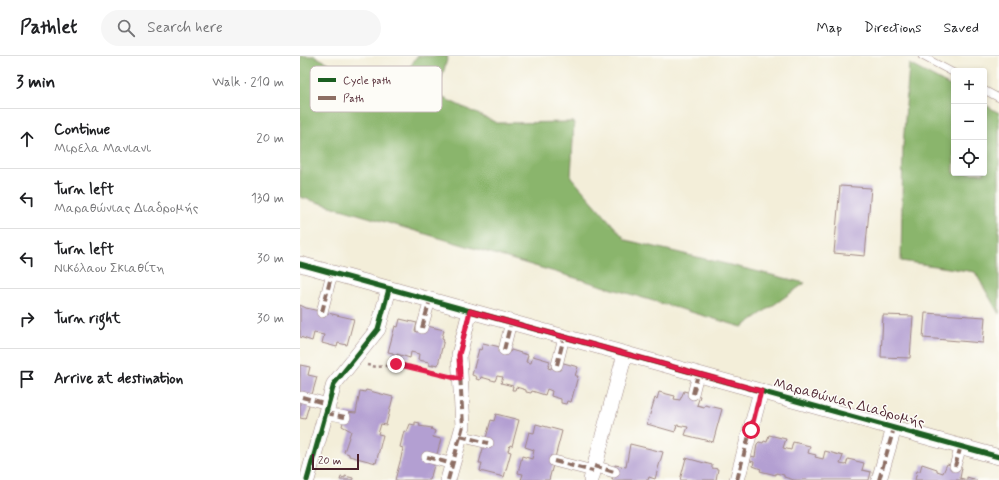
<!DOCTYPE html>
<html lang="en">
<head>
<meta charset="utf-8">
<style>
	:root { --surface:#fff; --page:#f6f6f6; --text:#202124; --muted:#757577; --line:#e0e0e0 }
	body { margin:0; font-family:Mynerve,sans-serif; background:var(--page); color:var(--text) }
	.controls { position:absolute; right:12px; top:12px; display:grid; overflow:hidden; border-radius:4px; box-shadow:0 2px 6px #0003 }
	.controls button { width:36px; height:36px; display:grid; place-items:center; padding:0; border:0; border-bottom:1px solid var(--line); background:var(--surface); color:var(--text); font:20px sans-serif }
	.scale { position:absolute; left:12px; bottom:10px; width:47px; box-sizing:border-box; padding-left:4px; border:2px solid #4a1f2b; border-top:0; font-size:11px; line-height:14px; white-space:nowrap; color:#4a1f2b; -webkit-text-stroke:3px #fdfcf7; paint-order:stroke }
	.stop { position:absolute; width:12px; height:12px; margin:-9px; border:3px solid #e11d48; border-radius:50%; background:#fff }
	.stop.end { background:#e11d48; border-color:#fff; box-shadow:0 1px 4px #0008 }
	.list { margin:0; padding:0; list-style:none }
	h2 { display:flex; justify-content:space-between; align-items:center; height:52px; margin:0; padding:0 16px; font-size:17px }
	h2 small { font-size:13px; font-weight:400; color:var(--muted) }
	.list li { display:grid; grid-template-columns:26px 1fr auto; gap:12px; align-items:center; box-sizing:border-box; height:60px; padding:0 16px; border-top:1px solid var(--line) }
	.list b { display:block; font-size:15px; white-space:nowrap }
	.list p { margin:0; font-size:13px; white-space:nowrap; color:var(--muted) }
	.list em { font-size:13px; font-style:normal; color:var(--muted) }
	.icon { flex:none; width:22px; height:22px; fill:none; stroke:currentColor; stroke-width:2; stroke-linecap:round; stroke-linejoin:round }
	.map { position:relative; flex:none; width:699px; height:424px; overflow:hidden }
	header { display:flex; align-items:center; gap:24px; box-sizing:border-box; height:56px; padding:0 20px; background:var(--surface); border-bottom:1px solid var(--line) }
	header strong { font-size:19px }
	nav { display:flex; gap:22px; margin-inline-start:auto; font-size:14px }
	.search { width:280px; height:36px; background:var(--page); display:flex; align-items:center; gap:10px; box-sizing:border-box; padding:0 14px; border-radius:22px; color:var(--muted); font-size:15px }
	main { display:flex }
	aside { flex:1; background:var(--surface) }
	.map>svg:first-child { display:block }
	.forest { fill:#8ab56c; stroke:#6a6a4c }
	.building { fill:#b39fd2 }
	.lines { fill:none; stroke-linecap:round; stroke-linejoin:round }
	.service-casing { stroke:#9e8682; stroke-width:8 }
	.pedestrian-casing { stroke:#9e8682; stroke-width:12 }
	.minor-casing { stroke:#9e8682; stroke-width:16 }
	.path { stroke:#9e8682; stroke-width:2.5; stroke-dasharray:3 3; stroke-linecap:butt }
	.service { stroke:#fff; stroke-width:7 }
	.pedestrian { stroke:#fff; stroke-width:11 }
	.minor { stroke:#fff; stroke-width:15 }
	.quiet { stroke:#8d6e63; stroke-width:4; stroke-dasharray:8 4; stroke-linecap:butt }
	.cycleway-casing { stroke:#fdfcf7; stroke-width:8 }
	.cycleway { stroke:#1b5e20; stroke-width:5 }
	.route { stroke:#e11d48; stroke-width:5 }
	.labels { text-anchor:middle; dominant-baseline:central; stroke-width:3; stroke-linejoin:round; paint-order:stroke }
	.street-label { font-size:14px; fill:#4a1f2b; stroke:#fdfcf7 }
	.key { fill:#fdfcf7; stroke:#c7baba; stroke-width:1 }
	.key-label { font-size:11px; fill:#4a1f2b }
</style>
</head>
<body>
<header>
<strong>Pathlet</strong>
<div class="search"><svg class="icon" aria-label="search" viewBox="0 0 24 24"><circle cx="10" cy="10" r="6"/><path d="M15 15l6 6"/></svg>Search here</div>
<nav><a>Map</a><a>Directions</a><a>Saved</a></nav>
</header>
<main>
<aside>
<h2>3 min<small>Walk · 210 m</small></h2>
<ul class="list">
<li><svg class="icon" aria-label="ahead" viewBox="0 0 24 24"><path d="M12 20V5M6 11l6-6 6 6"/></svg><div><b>Continue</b><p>Μιρελα Μανιανι</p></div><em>20 m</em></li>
<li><svg class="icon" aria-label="left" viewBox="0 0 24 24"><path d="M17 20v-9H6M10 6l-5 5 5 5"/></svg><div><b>Turn left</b><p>Μαραθώνιας Διαδρομής</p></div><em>130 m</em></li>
<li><svg class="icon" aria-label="left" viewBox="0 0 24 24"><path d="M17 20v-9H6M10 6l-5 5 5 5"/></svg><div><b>Turn left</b><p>Νικόλαου Σκιαθίτη</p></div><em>30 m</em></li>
<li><svg class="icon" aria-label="right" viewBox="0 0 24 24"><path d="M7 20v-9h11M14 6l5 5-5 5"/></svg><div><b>Turn right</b></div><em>30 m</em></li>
<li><svg class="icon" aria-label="arrive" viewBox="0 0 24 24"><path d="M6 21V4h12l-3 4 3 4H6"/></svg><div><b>Arrive at destination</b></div></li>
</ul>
</aside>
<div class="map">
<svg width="699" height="424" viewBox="0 0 699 424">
	<rect width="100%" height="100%" fill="#fdfcf7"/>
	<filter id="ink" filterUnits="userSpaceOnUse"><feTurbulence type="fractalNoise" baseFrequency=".025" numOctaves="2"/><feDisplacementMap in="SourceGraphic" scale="8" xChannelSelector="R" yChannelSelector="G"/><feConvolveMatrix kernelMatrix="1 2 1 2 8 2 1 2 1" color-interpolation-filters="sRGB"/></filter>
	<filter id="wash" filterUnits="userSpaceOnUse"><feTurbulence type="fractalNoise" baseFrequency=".012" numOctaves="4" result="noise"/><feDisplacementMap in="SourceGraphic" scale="16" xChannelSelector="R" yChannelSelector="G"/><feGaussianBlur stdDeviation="0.9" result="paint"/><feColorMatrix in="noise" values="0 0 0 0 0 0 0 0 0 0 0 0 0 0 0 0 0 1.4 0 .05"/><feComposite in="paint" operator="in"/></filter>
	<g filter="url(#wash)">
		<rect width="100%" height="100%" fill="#f3eed9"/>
		<g class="forest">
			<path d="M0 0H15L91 41 117 0H148L137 39 197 67 274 66 271 121 326 184 505 227 442 271 0 141Z"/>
			<path d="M609 8 654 32V117H684V48L699 57V258L675 216 601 205 603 90Z"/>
		</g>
		<g id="blocks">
			<g class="building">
				<path d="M540 130 571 132 565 200 534 197Z"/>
				<path d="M0 249 6 252 54 263 47 289 38 287 37 291 22 287 24 279 14 277 12 285 0 281Z"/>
				<path d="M625 257 685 261 683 287 623 282Z"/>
				<path d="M583 259 613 260 610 302 581 301Z"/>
				<path d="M100 263 117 267 115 275 118 276 119 271 127 270 144 274 142 282 144 283 138 309 133 308V310L129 309V306L118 304 119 298 111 296 110 302 97 298V300L93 299V297L88 296 95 270 98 271Z"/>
				<path d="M183 287 200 291V293L210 296 211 294 228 299 226 306 231 307 233 300 250 305 248 312 251 313 252 307 260 306 278 311 275 320H278L271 346 267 345 266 348 261 347V343L251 340 252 335 247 333 245 339 232 335 231 337 226 336V334L216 331 215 334H212L213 330 201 327 203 321 197 320 195 325 181 321 180 324 176 323 177 321 172 319 179 293 181 294Z"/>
				<path d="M0 309 10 311 8 319 17 321 5 363 0 362Z"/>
				<path d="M66 334 93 341 86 369 81 368 78 378 83 379 76 407 49 400V398L44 396 51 375 42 370 46 356 56 357 60 335 65 336Z"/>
				<path d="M384 335 400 340 397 349 404 351 405 349 422 353 413 386 385 379 388 371 377 369 375 376 347 368 355 342 357 343 359 336 375 340 374 343 380 344Z"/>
				<path d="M196 358 219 364 212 390 210 389 208 395 211 396 204 421 180 415 182 407H179L184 389 191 364 194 365Z"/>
				<path d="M115 366 120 367 119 370 132 372 131 373 135 375 133 381 141 383 130 424H95L101 402 103 392 100 391 104 375 107 376 110 368 115 369Z"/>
				<path d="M236 368 262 375 249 424H221L223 418 218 417 222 400 232 403 234 394 225 391 229 376 234 377Z"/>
				<path d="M469 379 486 383 483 392 491 394 493 386 510 390 508 397 516 399 515 401 523 403 525 395 543 400 540 408 546 409 548 403 564 407 562 414 571 416 569 424H494L484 421V419L476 417V419L460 415 461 413 453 410 454 406 450 405 451 400 455 401 457 388 459 386 463 387 464 385 467 386Z"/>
				<path d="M330 388 363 396 355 423 349 421 348 424H312L315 409 326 411Z"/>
				<path d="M386 402 412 409V412L418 413 416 424H380Z"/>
				<path d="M622 408 637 413V415L643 417 647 408 662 412 660 422 667 424H615L617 415H620Z"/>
				<path d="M45 420 53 422V424H40L41 421 45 422Z"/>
				<path d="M667 421 677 424H667Z"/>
			</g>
		</g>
	</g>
	<g filter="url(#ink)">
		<use href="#blocks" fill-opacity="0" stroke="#9e8682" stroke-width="1"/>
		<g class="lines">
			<defs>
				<g id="service">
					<path d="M622 0 654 17"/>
					<path d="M684 34 699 42"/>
				</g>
				<g id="pedestrian">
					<path d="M22 256 32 217"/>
					<path d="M122 272 130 244"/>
					<path d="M204 294 211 266"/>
					<path d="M257 309 264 281"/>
					<path d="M393 338 398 318"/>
					<path d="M2 341 28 348"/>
					<path d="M26 357 45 361"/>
					<path d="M160 380 188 387"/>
					<path d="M127 401 153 408"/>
					<path d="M254 405 293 415"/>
					<path d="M294 410 314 416"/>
					<path d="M655 410 661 390"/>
				</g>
				<g id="minor">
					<path d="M0 208 699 401"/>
					<path d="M7 424 34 328 78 273 89 233"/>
					<path d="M148 424 163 370 159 299 170 255"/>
					<path d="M291 424 325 298"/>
					<path d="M437 424 461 335"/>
					<path d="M579 424 594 372"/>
				</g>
			</defs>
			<use href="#service" class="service-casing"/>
			<use href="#pedestrian" class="pedestrian-casing"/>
			<use href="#minor" class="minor-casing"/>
			<path class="path" d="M67 309 77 311 101 308 146 320"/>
			<use href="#service" class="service"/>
			<use href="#pedestrian" class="pedestrian"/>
			<use href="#minor" class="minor"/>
			<g class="quiet">
				<path d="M22 256 32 217"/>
				<path d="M122 272 130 244"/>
				<path d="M204 294 211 266"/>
				<path d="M257 309 264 281"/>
				<path d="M393 338 398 318"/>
				<path d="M2 341 28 348"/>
				<path d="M26 357 45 361"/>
				<path d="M160 380 188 387"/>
				<path d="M127 401 153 408"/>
				<path d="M254 405 293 415"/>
				<path d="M294 410 314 416"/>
				<path d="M655 410 661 390"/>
				<path d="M148 424 163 370 159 299 170 255"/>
				<path d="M437 424 461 335"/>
				<path d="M579 424 594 372"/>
			</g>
			<defs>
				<g id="cycleway">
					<path d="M0 208 699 401"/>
					<path d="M7 424 34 328 78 273 89 233"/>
				</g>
			</defs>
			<use href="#cycleway" class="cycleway-casing"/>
			<use href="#cycleway" class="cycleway"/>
		</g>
	</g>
	<g class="lines" filter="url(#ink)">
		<path class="route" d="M96 308 160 323 159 299 170 255 461 335 451 374"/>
	</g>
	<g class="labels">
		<g class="street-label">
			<text transform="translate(549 347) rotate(15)">Μαραθώνιας Διαδρομής</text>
		</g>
	</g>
	<rect x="10" y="10" width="132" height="46" rx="6" class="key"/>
	<rect x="18" y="22" width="18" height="4" fill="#1b5e20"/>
	<rect x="18" y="40" width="18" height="4" fill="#8d6e63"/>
	<g class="key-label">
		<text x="43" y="28">Cycle path</text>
		<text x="43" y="46">Path</text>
	</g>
</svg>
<div class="controls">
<button>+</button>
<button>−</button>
<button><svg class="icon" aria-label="locate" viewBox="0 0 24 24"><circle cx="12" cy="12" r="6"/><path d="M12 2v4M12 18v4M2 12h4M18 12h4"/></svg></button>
</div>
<div class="scale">20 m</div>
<div class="stop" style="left:451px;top:374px"></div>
<div class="stop end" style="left:96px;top:308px"></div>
</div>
</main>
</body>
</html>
